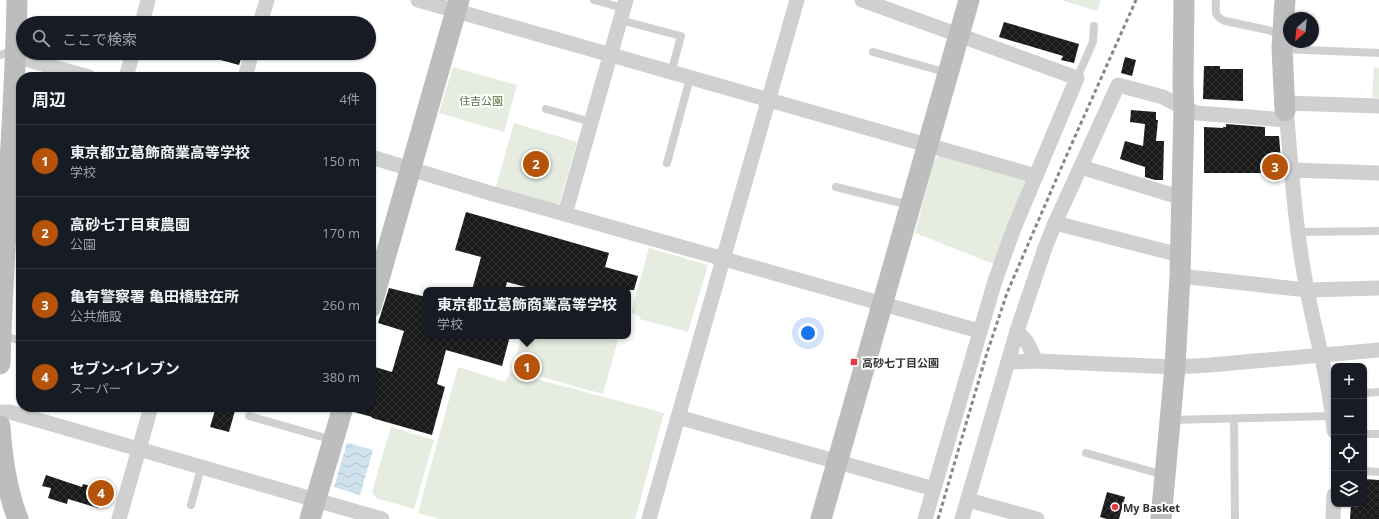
<!DOCTYPE html>
<html lang="ja">
<head>
<meta charset="utf-8">
<style>
	:root { --surface:#171b24; --page:#242831; --text:#f1f3f6; --muted:#9ea1a6; --line:#363941; --accent:#b45309 }
	body { margin:0; font-family:"Open Sans","Noto Sans JP",sans-serif; background:var(--page); color:var(--text) }
	.controls { position:absolute; right:12px; bottom:12px; display:grid; overflow:hidden; border-radius:8px; box-shadow:0 1px 3px #0004 }
	.controls button { width:36px; height:36px; display:grid; place-items:center; padding:0; border:0; border-bottom:1px solid var(--line); background:var(--surface); color:var(--text); font:20px sans-serif }
	.compass { position:absolute; left:1283px; top:12px; width:36px; height:36px; border-radius:50%; background:var(--surface); box-shadow:0 1px 3px #0004; rotate:207deg }
	.you { position:absolute; left:808px; top:333px; width:14px; height:14px; margin:-10px; border:3px solid #fff; border-radius:50%; background:#1a73e8; box-shadow:0 0 0 6px #1a73e833 }
	.badge { display:grid; place-items:center; width:26px; height:26px; border-radius:50%; background:var(--accent); color:#fff; font-size:13px; font-weight:700 }
	.pin { position:absolute; translate:-50% -50%; border:2px solid #fff; box-shadow:0 1px 4px #0006 }
	.popup { position:absolute; left:423px; top:287px; width:208px; height:52px; box-sizing:border-box; display:grid; place-content:center; border-radius:8px; background:var(--surface); filter:drop-shadow(0 1px 3px #0005); font-size:13px; white-space:nowrap; color:var(--muted) }
	.popup b { font-size:15px; color:var(--text) }
	.popup::after { content:''; position:absolute; left:50%; top:100%; margin-left:-8px; border:8px solid transparent; border-top-color:var(--surface) }
	.list { margin:0; padding:0; list-style:none }
	h2 { display:flex; justify-content:space-between; align-items:center; height:52px; margin:0; padding:0 16px; font-size:17px }
	h2 small { font-size:13px; font-weight:400; color:var(--muted) }
	.list li { display:grid; grid-template-columns:26px 1fr auto; gap:12px; align-items:center; box-sizing:border-box; height:72px; padding:0 16px; border-top:1px solid var(--line) }
	.list b { display:block; font-size:15px; white-space:nowrap }
	.list p { margin:0; font-size:13px; white-space:nowrap; color:var(--muted) }
	.list em { font-size:13px; font-style:normal; color:var(--muted) }
	.icon { flex:none; width:22px; height:22px; fill:none; stroke:currentColor; stroke-width:2; stroke-linecap:round; stroke-linejoin:round }
	.map { position:relative; flex:none; width:1379px; height:519px; overflow:hidden }
	.search { position:absolute; background:var(--surface); box-shadow:0 1px 3px #0004; left:16px; top:16px; width:360px; height:44px; display:flex; align-items:center; gap:10px; box-sizing:border-box; padding:0 14px; border-radius:22px; color:var(--muted); font-size:15px }
	.panel { position:absolute; background:var(--surface); box-shadow:0 1px 3px #0004; left:16px; top:72px; width:360px; height:340px; border-radius:16px }
	.map>svg:first-child { display:block }
	.green { fill:#e6ecdf }
	.water { fill:url(#water-waves) }
	.building { fill:url(#building-cross-hatch) }
	.lines { fill:none; stroke-linecap:round; stroke-linejoin:round }
	.lane { stroke:#d0d0d0; stroke-width:8 }
	.street { stroke:#d0d0d0; stroke-width:15 }
	.secondary { stroke:#bdbdbd; stroke-width:21 }
	.rail { stroke:#888; stroke-width:3; stroke-dasharray:4 3; stroke-linecap:butt }
	.poi-dot { fill:#e63946; stroke:#fff; stroke-width:1.5 }
	.labels { text-anchor:middle; dominant-baseline:central; stroke-width:4; stroke-linejoin:round; paint-order:stroke }
	.park-label { font-size:11px; fill:#56703f; stroke:#fff }
	.poi-label { font-size:11px; font-weight:bold; fill:#333; stroke:#fff; text-anchor:start }
</style>
</head>
<body>
<div class="map">
<svg width="1379" height="519" viewBox="0 0 1379 519">
	<defs>
		<pattern id="water-waves" width="16" height="10" patternUnits="userSpaceOnUse"><rect width="16" height="10" fill="#cfe2ee"/><path d="M0 5q4-4 8 0t8 0" fill="none" stroke="#b2c2cd"/></pattern>
		<pattern id="building-cross-hatch" width="8" height="8" patternUnits="userSpaceOnUse"><rect width="8" height="8" fill="#1a1a1a"/><path d="M0 0l8 8M0 8l8-8" fill="none" stroke="#333"/></pattern>
	</defs>
	<rect width="100%" height="100%" fill="#fff"/>
	<g class="green">
		<path d="M1061 0H1101L1097 11Z"/>
		<path d="M453 67 517 85 504 132 439 113Z"/>
		<path d="M1374 67 1379 68V98L1372 97Z"/>
		<path d="M514 123 577 142 559 205 496 187Z"/>
		<path d="M941 154 1025 178 1027 182 996 265 915 233 934 160Z"/>
		<path d="M649 248 708 265 688 332 640 319V316L631 313Z"/>
		<path d="M522 336H602L618 340 603 394 513 369Z"/>
		<path d="M458 367 505 382 510 372 664 413 635 519H439L418 513Z"/>
		<path d="M391 427 434 440 414 509 376 498 372 492Z"/>
	</g>
	<path class="water" d="M347 443 373 450 360 495 334 487Z"/>
	<g class="building">
		<path d="M1004 22 1079 44 1074 63 1061 60 1063 56 999 37Z"/>
		<path d="M206 53H243L239 65 206 56Z"/>
		<path d="M1125 57 1136 60 1132 76 1121 73Z"/>
		<path d="M1204 66H1220V69H1243V101L1203 99Z"/>
		<path d="M1131 110 1156 112V120H1158L1156 141H1164L1163 180H1155L1145 177V167L1120 159 1125 141 1143 146 1145 124 1130 122Z"/>
		<path d="M1226 124 1265 127V136H1279L1282 173H1204V127L1223 128V127H1226Z"/>
		<path d="M466 212 609 253 605 267 638 276 634 290H537L507 282 505 290H472L481 257 455 250Z"/>
		<path d="M389 288 426 297V336H510L502 366 446 350 437 384 445 387 432 435 372 418V417L354 412 355 407H371V381L375 367 392 372 404 331 378 323Z"/>
		<path d="M216 407H236L229 432 210 427Z"/>
		<path d="M46 475 82 487 83 484 110 491 106 507 99 505 98 508 68 499 67 504 48 498 51 488 42 486Z"/>
		<path d="M1364 479 1379 480V519H1350L1351 504H1364Z"/>
		<path d="M1107 492 1125 497 1119 519H1107L1100 517Z"/>
	</g>
	<g class="lines">
		<g class="lane">
			<path d="M594 0 623 8"/>
			<path d="M1216 0C1216 11 1213 16 1225 21L1268 30 1282 35"/>
			<path d="M262 18 280 23"/>
			<path d="M620 20 681 36 671 73"/>
			<path d="M1282 49 1379 53"/>
			<path d="M873 52 948 73"/>
			<path d="M0 55 14 50"/>
			<path d="M1077 78 1093 42 1094 26"/>
			<path d="M546 109 591 122"/>
			<path d="M667 163 690 78"/>
			<path d="M836 187 909 205"/>
			<path d="M1298 232 1379 231"/>
			<path d="M1 335 21 341"/>
			<path d="M1364 393 1379 392"/>
			<path d="M249 416 333 440"/>
			<path d="M1234 419 1235 519"/>
			<path d="M1170 420 1333 416"/>
			<path d="M1364 434H1379"/>
			<path d="M1086 453 1164 475"/>
			<path d="M1364 471 1379 472"/>
			<path d="M191 505 201 468"/>
		</g>
		<g class="street">
			<path d="M418 0 1036 176"/>
			<path d="M862 0 1077 78 1014 228 995 281 925 519"/>
			<path d="M142 23 148 0"/>
			<path d="M260 23 267 0"/>
			<path d="M16 58 25 59 89 77"/>
			<path d="M126 77 133 53"/>
			<path d="M245 77 252 53"/>
			<path d="M1285 103 1379 106"/>
			<path d="M1285 111 1287 120C1292 177 1296 234 1307 290 1316 337 1330 383 1334 431"/>
			<path d="M371 157 490 193 979 331"/>
			<path d="M1081 167 1182 198"/>
			<path d="M1292 170 1379 173"/>
			<path d="M565 214 626 0"/>
			<path d="M1055 223 1180 255"/>
			<path d="M6 226 21 230"/>
			<path d="M1180 276 1307 290 1379 288"/>
			<path d="M1017 331 1027 342 1036 361"/>
			<path d="M1008 362 1036 361 1175 367 1210 365 1379 350"/>
			<path d="M0 412H10L382 519"/>
			<path d="M678 417 934 489"/>
			<path d="M968 500 1037 519"/>
			<path d="M119 519 151 407"/>
			<path d="M649 519 797 0"/>
			<path d="M962 519 1017 331 1045 248 1055 223 1118 85 1163 97 1184 108 1197 113 1287 120"/>
			<path d="M1333 519 1334 495"/>
		</g>
		<g class="secondary">
			<path d="M1285 0 1282 49 1285 111"/>
			<path d="M371 307 459 0"/>
			<path d="M0 364C3 242 15 121 17 0"/>
			<path d="M0 426C2 457 6 489 18 519"/>
			<path d="M310 519 343 407"/>
			<path d="M821 519 969 0"/>
			<path d="M1161 519 1175 367 1180 276 1184 108 1183 83 1184 0"/>
		</g>
		<path class="rail" d="M938 519 986 356 1007 293 1065 159 1136 0"/>
	</g>
	<g class="poi-dot">
		<rect x="850" y="358" width="8" height="8" rx="2"/>
		<circle cx="1115" cy="507" r="4"/>
	</g>
	<g class="labels">
		<g class="park-label">
			<text x="481" y="100">住吉公園</text>
		</g>
		<g class="poi-label">
			<text x="862" y="362">高砂七丁目公園</text>
			<text x="1123" y="507">My Basket</text>
		</g>
	</g>
</svg>
<div class="controls">
<button>+</button>
<button>−</button>
<button><svg class="icon" aria-label="locate" viewBox="0 0 24 24"><circle cx="12" cy="12" r="6"/><path d="M12 2v4M12 18v4M2 12h4M18 12h4"/></svg></button>
<button><svg class="icon" aria-label="layers" viewBox="0 0 24 24"><path d="M12 4l9 5-9 5-9-5zM3 14l9 5 9-5"/></svg></button>
</div>
<svg class="compass" viewBox="-18 -18 36 36"><path d="M0-13l5 13h-10z" fill="#e53935"/><path d="M0 13l5-13h-10z" fill="#9ea1a6"/></svg>
<div class="you"></div>
<div class="pin badge" style="left:527px;top:367px">1</div>
<div class="popup"><b>東京都立葛飾商業高等学校</b>学校</div>
<div class="pin badge" style="left:536px;top:164px">2</div>
<div class="pin badge" style="left:1275px;top:167px">3</div>
<div class="pin badge" style="left:101px;top:493px">4</div>
<div class="search"><svg class="icon" aria-label="search" viewBox="0 0 24 24"><circle cx="10" cy="10" r="6"/><path d="M15 15l6 6"/></svg>ここで検索</div>
<section class="panel">
<h2>周辺<small>4件</small></h2>
<ul class="list">
<li><span class="badge">1</span><div><b>東京都立葛飾商業高等学校</b><p>学校</p></div><em>150 m</em></li>
<li><span class="badge">2</span><div><b>高砂七丁目東農園</b><p>公園</p></div><em>170 m</em></li>
<li><span class="badge">3</span><div><b>亀有警察署 亀田橋駐在所</b><p>公共施設</p></div><em>260 m</em></li>
<li><span class="badge">4</span><div><b>セブン-イレブン</b><p>スーパー</p></div><em>380 m</em></li>
</ul>
</section>
</div>
</body>
</html>
